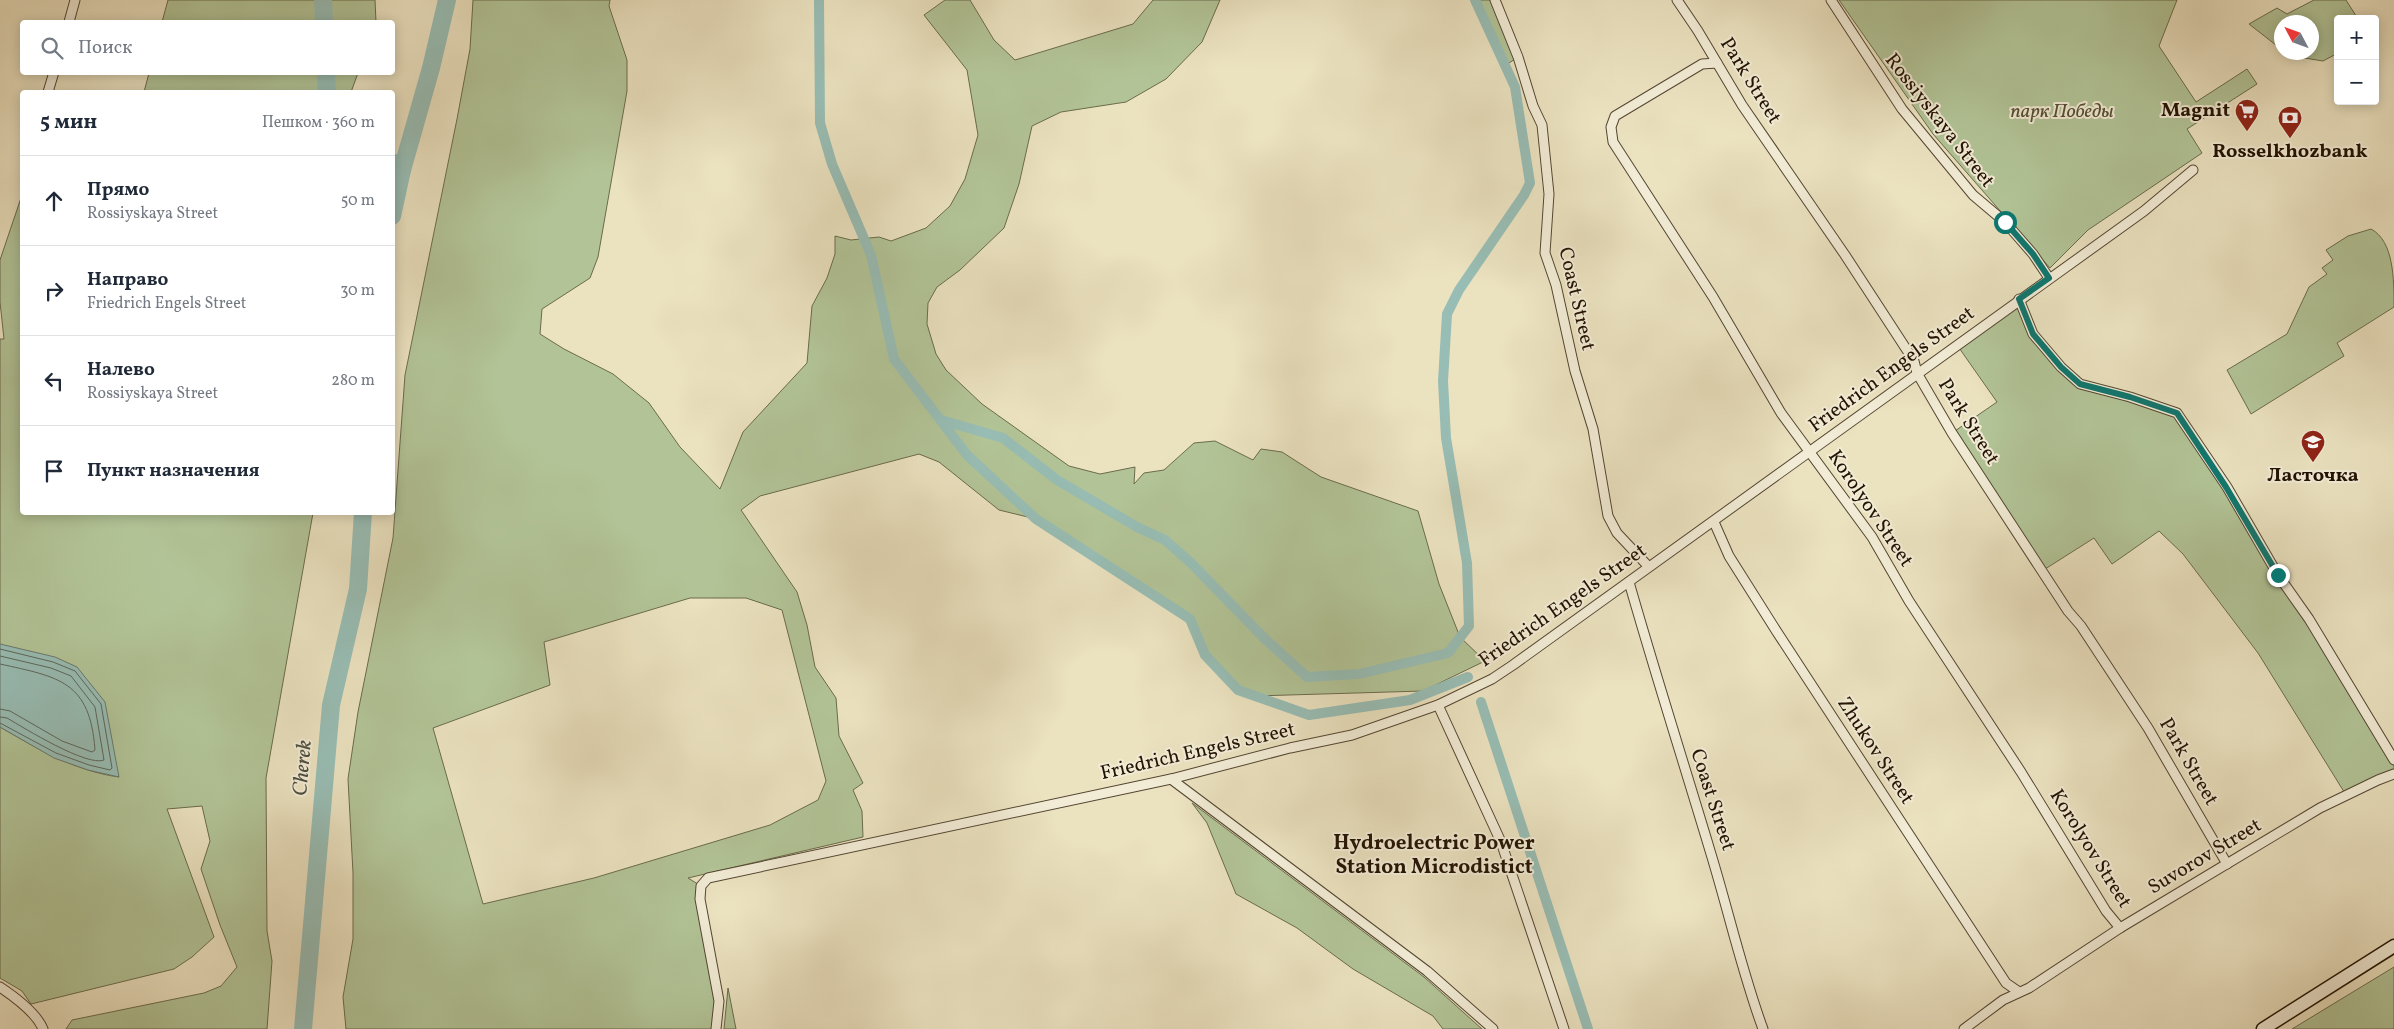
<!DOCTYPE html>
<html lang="ru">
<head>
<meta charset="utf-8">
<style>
	:root { --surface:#fff; --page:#f2f2f3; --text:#1f2937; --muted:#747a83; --line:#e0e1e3 }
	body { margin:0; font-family:Vollkorn,serif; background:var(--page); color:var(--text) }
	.controls { position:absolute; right:15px; top:15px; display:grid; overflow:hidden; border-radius:5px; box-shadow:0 2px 12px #0003 }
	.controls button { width:45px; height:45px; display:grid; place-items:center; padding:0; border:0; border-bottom:1px solid var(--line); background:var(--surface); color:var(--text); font:25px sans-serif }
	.compass { position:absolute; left:2274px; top:15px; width:45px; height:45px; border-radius:50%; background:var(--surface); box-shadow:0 2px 12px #0003; rotate:311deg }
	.stop { position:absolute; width:15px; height:15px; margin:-11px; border:4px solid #0f766e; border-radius:50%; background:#fff }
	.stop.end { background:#0f766e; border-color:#fff; box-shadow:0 1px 5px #0008 }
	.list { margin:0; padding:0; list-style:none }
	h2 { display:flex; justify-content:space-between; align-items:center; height:65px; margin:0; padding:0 20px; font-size:21px }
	h2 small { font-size:16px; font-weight:400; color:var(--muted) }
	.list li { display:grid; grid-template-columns:32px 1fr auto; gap:15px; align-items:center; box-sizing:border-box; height:90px; padding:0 20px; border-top:1px solid var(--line) }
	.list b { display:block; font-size:19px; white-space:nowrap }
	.list p { margin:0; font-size:16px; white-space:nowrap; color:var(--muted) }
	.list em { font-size:16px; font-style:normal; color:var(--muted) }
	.icon { flex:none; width:28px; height:28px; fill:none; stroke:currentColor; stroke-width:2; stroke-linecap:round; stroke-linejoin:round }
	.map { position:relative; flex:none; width:2394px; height:1029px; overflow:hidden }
	.search { position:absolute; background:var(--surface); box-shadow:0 2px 12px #0003; left:20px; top:20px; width:375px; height:55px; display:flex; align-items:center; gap:12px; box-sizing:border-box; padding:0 18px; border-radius:5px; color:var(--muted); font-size:19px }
	.panel { position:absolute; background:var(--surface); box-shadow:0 2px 12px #0003; left:20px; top:90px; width:375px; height:425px; border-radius:5px }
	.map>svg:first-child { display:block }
	.green { fill:#b2c497; stroke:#6a6b4c; fill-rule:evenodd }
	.water { fill:#98bdb4; stroke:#69796d }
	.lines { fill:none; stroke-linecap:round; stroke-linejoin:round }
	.shore { stroke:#5d685b; stroke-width:1 }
	.canal { stroke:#98bdb4; stroke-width:10 }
	.river { stroke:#98bdb4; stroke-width:18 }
	.street-casing { stroke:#544632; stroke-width:11 }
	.secondary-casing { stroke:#221202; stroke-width:15 }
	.street { stroke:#f2ecd6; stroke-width:9 }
	.secondary { stroke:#f2ecd6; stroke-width:12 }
	.route { stroke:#0f766e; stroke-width:6 }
	.labels { text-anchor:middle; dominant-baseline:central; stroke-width:4; stroke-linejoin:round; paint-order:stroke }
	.street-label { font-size:20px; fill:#221202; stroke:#f2ecd6 }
	.poi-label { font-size:20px; font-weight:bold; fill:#221202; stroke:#f2ecd6 }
	.park-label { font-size:20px; font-style:italic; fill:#545036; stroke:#f2ecd6 }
	.water-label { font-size:21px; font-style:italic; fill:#4b4e40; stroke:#f2ecd6 }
	.neighbourhood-label { font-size:21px; font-weight:bold; fill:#221202; stroke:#f2ecd6 }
</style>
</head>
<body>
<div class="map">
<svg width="2394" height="1029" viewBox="0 0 2394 1029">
	<rect width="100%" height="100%" fill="#ebe2c0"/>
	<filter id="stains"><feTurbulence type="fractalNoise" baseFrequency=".004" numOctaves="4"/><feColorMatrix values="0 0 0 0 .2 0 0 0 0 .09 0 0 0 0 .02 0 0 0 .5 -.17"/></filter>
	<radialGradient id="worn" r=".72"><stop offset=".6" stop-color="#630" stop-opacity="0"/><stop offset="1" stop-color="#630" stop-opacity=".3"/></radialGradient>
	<g class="green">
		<path d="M168 0H375L376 22H162Z"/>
		<path d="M473 0H610L609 6 627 60V91L598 257 590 278 542 309 540 334 564 349 613 374 649 403 680 447 720 489 743 432 807 363 812 306 827 278 835 254V236L851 240 879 237 891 241 926 228 950 206 965 179 978 135 967 70 924 15 945 0H970L994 40 1015 60 1133 24 1153 0H1220L1202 42 1166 79 1126 102 1061 112 1032 126 1019 184 1004 228 960 270 937 287 928 303 927 324 936 354 946 370 982 404 1069 466 1100 474 1135 467 1134 484 1144 473 1164 470 1194 443 1215 441 1253 460 1261 449 1282 452 1321 477 1418 511 1439 584 1460 637 1485 661 1423 691 1255 696 1238 690 1205 655 1189 619 1036 519 999 510 939 462 919 454 760 496 741 510 797 592 807 625 815 667 836 698 839 736 863 783 853 790 862 811 863 837 688 878 701 886 719 1001 716 1029H346L343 997 353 939V873L348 779 358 712 393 538 405 375 457 119 470 49ZM690 598H746L782 610 826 781 818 800 770 825 594 878 483 904 433 728 550 685 544 642Z"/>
		<path d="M1475 0H1495L1518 57 1506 65Z"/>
		<path d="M1839 0H2177L2159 46 2196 102 2247 69 2257 84 2187 129 2202 153 2088 230 2050 268 1933 134Z"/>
		<path d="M2314 0H2346L2358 19H2338V53L2323 61 2292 56 2287 53 2312 52V22H2282L2281 49 2249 24 2277 8 2287 14Z"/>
		<path d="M149 73V72L358 73 351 92H144Z"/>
		<path d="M22 195V512L313 513 266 778 267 931 272 961 267 1029H66L72 1020 204 993 221 986 237 967 220 925 201 869 210 841 202 806 167 809 214 937 192 957 174 969 31 1004 22 991 0 978V727C38 749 75 771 119 777L0 644V339H4L0 302V260Z"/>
		<path d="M2371 229C2394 241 2394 280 2394 307L2337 343 2344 356 2251 414 2227 370 2287 334 2309 287 2327 274 2322 268 2333 260 2326 250 2348 236Z"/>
		<path d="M2019 299 2033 334 2080 384 2177 413 2394 760V774L2346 795 2258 653 2183 554 2159 531 2112 564 2094 538 2042 571 1952 433 1997 402 1957 345Z"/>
		<path d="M1192 803 1424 977 1482 1029H1443L1433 1016 1353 969 1297 928 1236 894 1207 823Z"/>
		<path d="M2394 967V1029H2292Z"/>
		<path d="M728 988 736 1029H724Z"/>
	</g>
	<path class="water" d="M0 644 55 657 77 667 105 702 119 777 88 770 54 758 0 727Z"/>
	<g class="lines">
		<g class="shore">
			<path d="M0 649 53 662 75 671 101 704 112 768 110 770 89 765 56 753 0 723"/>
			<path d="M0 656 51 668 71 676 95 707 104 760C87 767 24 728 7 718L0 717"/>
			<path d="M0 664C59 677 90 681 95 750L92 752 62 741 10 711 0 709"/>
		</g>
		<g class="canal">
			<path d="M819 0 820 123 832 164 871 255 894 359 967 455 1036 519 1190 619 1205 655 1238 690 1309 715 1410 700 1468 677"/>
			<path d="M941 420 1003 438 1057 480 1137 527 1165 540 1191 563 1265 639 1307 677 1359 674 1448 653 1469 626 1467 563 1446 438 1443 381 1447 314 1459 290 1524 195 1530 183 1515 87 1475 0"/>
			<path d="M1481 702 1588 1029"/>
		</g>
		<g class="river">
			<path d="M323 0 324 22"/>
			<path d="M326 72 327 92"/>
			<path d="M402 170 431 68 447 0"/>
			<path d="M392 216 402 170 395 163"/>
			<path d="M303 1029 331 705 358 589 363 512"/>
		</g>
		<defs>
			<g id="street">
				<path d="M1495 0 1518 57 1533 106 1542 125 1549 194 1545 253 1556 285 1575 371 1593 429 1608 516 1617 533 1648 566"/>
				<path d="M1677 0 1698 31 1742 105 1845 255 1914 361 1917 373 1952 433 2068 611 2081 626 2148 728 2227 864"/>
				<path d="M1831 0 1902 109 1973 195 2005 222 2033 254 2049 278"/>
				<path d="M69 22 75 0"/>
				<path d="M1717 63 1702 64 1615 116 1611 127 1613 142 1713 297 1781 413 1872 537 1909 601 2021 772 2106 911 2120 928"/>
				<path d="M48 92 54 72"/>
				<path d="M2019 299 2033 334 2061 367 2080 384 2130 397 2177 413 2227 487 2278 575 2309 619 2394 760"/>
				<path d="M1714 522 1729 556 1777 632 2006 983 2019 992"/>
				<path d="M1629 582C1655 673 1684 764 1711 854 1729 913 1742 972 1763 1029"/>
				<path d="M1438 705 1501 842 1564 1029"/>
				<path d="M1171 779 1427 971 1493 1029"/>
				<path d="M0 987C15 997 36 1012 43 1029"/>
				<path d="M716 1029 719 1001 700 899 701 886 708 878 1171 779 1290 748 1352 735 1438 705 1492 679 1513 665 2144 211 2193 170"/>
				<path d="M1964 1029 2003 1000 2029 988 2120 928 2320 808 2378 780 2394 774"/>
			</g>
			<path id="secondary" d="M2263 1029 2394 946"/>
		</defs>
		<use href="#street" class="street-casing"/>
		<use href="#secondary" class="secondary-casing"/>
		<use href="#street" class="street"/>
		<use href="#secondary" class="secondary"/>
	</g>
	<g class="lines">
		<path class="route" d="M2005 222 2033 254 2049 278 2019 299 2033 334 2061 367 2080 384 2130 397 2177 413 2226 487 2278 575"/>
	</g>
	<defs>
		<symbol id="supermarket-pin" viewBox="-11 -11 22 30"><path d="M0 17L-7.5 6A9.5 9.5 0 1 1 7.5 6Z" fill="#8f2418" stroke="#f2ecd6"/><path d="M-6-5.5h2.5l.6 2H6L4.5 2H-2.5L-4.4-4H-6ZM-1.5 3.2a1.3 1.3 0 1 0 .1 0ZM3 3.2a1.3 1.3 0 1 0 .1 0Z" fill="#fff"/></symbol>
		<symbol id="bank-pin" viewBox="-11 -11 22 30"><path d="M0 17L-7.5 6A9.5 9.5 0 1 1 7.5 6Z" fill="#8f2418" stroke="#f2ecd6"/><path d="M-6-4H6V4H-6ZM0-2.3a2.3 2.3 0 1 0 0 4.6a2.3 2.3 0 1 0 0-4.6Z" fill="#fff"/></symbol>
		<symbol id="school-pin" viewBox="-11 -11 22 30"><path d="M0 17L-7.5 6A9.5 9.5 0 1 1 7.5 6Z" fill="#8f2418" stroke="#f2ecd6"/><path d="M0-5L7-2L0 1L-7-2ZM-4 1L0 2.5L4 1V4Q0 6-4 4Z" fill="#fff"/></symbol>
	</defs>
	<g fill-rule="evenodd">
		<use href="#supermarket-pin" x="2233" y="97" width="28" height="38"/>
		<use href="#bank-pin" x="2276" y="104" width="28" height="38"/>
		<use href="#school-pin" x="2299" y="428" width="28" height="38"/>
	</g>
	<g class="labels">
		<g class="street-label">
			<text transform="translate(1750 81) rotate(58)">Park Street</text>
			<text transform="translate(1939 121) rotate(52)">Rossiyskaya Street</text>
			<text transform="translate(1576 299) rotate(77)">Coast Street</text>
			<text transform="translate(1892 370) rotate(-36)">Friedrich Engels Street</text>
			<text transform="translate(1968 422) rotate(58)">Park Street</text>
			<text transform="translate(1870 509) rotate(56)">Korolyov Street</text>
			<text transform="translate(1563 606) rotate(-35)">Friedrich Engels Street</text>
			<text transform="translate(1875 751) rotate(57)">Zhukov Street</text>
			<text transform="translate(1198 752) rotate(-13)">Friedrich Engels Street</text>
			<text transform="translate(2188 762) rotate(60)">Park Street</text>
			<text transform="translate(1712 800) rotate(72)">Coast Street</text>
			<text transform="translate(2090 849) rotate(58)">Korolyov Street</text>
			<text transform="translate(2205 857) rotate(-31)">Suvorov Street</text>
		</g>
		<g class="poi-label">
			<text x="2230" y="111" text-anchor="end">Magnit</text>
			<text x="2290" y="152">Rosselkhozbank</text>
			<text x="2313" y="476">Ласточка</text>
		</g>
		<g class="park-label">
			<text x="2062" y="112">парк Победы</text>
		</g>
		<g class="water-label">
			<text transform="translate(303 768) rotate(-85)">Cherek</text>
		</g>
		<g class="neighbourhood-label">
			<text x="1434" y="843">Hydroelectric Power<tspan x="1434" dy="24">Station Microdistict</tspan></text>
		</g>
	</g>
	<rect width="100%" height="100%" filter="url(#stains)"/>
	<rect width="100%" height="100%" fill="url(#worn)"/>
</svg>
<div class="controls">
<button>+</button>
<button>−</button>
</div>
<svg class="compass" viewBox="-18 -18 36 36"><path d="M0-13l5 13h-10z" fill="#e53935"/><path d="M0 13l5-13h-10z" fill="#747a83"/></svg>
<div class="stop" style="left:2005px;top:222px"></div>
<div class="stop end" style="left:2278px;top:575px"></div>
<div class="search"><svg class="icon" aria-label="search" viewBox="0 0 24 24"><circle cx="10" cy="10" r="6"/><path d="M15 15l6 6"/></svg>Поиск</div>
<section class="panel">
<h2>5 мин<small>Пешком · 360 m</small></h2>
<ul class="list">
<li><svg class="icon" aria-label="ahead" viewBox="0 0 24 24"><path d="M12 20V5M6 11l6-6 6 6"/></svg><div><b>Прямо</b><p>Rossiyskaya Street</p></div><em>50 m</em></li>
<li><svg class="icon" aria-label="right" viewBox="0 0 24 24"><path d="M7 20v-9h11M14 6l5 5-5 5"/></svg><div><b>Направо</b><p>Friedrich Engels Street</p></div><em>30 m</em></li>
<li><svg class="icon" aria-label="left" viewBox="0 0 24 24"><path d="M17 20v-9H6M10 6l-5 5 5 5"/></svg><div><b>Налево</b><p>Rossiyskaya Street</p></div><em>280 m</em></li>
<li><svg class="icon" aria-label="arrive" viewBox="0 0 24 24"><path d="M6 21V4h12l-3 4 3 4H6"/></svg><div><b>Пункт назначения</b></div></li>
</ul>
</section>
</div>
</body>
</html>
